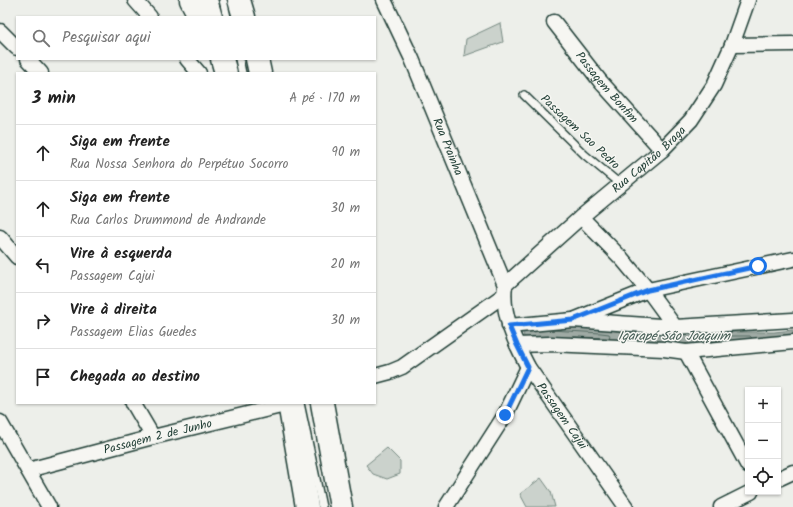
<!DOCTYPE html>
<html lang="pt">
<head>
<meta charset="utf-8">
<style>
	:root { --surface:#fff; --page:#f2f2f2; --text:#222; --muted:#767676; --line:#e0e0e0 }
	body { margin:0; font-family:Kalam,sans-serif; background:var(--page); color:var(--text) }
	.controls { position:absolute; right:12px; bottom:12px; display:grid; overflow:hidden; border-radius:0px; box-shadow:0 1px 3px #0004 }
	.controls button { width:36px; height:36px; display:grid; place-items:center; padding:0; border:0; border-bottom:1px solid var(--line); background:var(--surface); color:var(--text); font:20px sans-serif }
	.stop { position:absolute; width:12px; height:12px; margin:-9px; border:3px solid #1a73e8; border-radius:50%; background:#fff }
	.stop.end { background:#1a73e8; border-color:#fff; box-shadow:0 1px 4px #0008 }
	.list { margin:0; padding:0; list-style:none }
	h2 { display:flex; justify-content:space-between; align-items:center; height:52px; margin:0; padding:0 16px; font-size:17px }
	h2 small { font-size:13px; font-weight:400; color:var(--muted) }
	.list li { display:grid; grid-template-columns:26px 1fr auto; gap:12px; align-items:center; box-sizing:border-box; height:56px; padding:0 16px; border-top:1px solid var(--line) }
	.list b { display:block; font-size:15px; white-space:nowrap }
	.list p { margin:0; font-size:13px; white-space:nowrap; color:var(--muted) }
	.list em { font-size:13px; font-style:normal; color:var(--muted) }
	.icon { flex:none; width:22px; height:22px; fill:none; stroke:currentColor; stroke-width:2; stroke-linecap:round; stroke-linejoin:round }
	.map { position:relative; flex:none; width:793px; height:507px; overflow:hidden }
	.search { position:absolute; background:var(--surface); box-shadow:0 1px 3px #0004; left:16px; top:16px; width:360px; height:44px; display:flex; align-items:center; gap:10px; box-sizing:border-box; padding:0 14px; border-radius:0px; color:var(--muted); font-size:15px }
	.panel { position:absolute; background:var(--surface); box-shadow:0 1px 3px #0004; left:16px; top:72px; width:360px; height:332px; border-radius:0px }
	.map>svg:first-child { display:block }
	.green { fill:#cbd2cc; stroke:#758880 }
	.water { fill:#9faaa4; stroke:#6c7e77 }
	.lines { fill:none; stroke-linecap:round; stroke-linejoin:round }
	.shore { stroke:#526961; stroke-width:1 }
	.lane-casing { stroke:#1f3d34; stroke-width:10 }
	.street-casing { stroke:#1f3d34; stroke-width:17 }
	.primary-casing { stroke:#1f3d34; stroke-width:25 }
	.highway-casing { stroke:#1f3d34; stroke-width:25 }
	.lane { stroke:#f6f6f2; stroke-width:7 }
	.street { stroke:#f6f6f2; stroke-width:14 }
	.primary { stroke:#f6f6f2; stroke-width:22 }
	.highway { stroke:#f6f6f2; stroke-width:22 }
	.route { stroke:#1a73e8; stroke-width:5 }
	.labels { text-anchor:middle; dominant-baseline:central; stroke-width:3; stroke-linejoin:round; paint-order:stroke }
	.street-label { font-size:12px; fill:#1f3d34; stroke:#f6f6f2 }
	.water-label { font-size:13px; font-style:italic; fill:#3f5850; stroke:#f6f6f2 }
</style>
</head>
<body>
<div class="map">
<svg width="793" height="507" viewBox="0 0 793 507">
	<rect width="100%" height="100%" fill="#edefea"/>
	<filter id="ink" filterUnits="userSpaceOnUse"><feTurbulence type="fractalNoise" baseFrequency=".025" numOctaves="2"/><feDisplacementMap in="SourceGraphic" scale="8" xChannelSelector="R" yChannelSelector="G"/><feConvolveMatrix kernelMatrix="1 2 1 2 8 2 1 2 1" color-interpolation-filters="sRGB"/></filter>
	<g filter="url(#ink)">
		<g class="green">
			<path d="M500 23 503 42 464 56 466 39Z"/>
			<path d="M387 448 400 461V474L387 479 373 474 366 465Z"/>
			<path d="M541 478 551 492 555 507H527L520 494Z"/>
		</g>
		<path class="water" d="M549 326 602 329 654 336 688 332H774L793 330V340L738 345 525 340 522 330Z"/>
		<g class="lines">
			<g class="shore">
				<path d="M551 330 601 333 609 334 610 336 608 338 574 337"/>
				<path d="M722 341 706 340 704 338 706 336H750L752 338"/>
			</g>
			<defs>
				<g id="lane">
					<path d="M223 0 227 17"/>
					<path d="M239 59 242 73"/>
					<path d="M524 95 585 155 620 184"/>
					<path d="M300 403 322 507"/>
				</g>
				<g id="street">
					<path d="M135 0 150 17"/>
					<path id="s1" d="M384 0 412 59 505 285C501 314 515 342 528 367L626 507"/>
					<path id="s2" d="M554 22 600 81 662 150"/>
					<path d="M0 31 17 48"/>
					<path d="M732 45 793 44"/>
					<path d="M28 59 41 73"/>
					<path d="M187 59 199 73"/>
					<path d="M581 217 623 260 648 290 675 327"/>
					<path d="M0 237 17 257"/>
					<path id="s3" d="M505 285 581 217 662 150 691 120 714 85 732 45 748 0"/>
					<path d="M576 319 648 290 793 259"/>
					<path d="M509 326 573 320 675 327 793 320"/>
					<path d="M517 345 550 344 664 349 686 352 793 342"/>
					<path d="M686 352 748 466"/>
					<path d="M375 376 390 372 402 367 504 295"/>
					<path d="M133 403 153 437"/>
					<path d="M0 422 49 507"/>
					<path id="s4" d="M28 470 153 437 289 404"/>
					<path d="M778 479 793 472"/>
					<path d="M446 507 505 415 528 367"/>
					<path d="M721 507 751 492"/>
				</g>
				<g id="primary">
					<path d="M206 0 211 17"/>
					<path d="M239 0 244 17"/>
					<path d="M222 59 226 73"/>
					<path d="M257 59 260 73"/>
					<path d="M289 403 307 507"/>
					<path d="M322 403 341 507"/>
				</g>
				<path id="highway" d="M191 0 200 17"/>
			</defs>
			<use href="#lane" class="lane-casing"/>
			<use href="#street" class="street-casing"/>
			<use href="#primary" class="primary-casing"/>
			<use href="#highway" class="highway-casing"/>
			<use href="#lane" class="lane"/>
			<use href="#street" class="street"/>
			<use href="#primary" class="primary"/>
			<use href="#highway" class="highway"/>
		</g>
	</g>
	<g class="lines" filter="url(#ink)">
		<path class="route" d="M505 415 528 367 517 345 509 326 573 320 648 290 758 266"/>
	</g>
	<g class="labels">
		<g class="street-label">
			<text stroke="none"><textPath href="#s2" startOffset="84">Passagem Bonfim</textPath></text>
			<text transform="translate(580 132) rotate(43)">Passagem Sao Pedro</text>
			<text stroke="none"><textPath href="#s1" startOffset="160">Rua Prainha</textPath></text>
			<text stroke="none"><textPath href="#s3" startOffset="191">Rua Capitão Braga</textPath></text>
			<text stroke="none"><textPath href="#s1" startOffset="456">Passagem Cajui</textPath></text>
			<text stroke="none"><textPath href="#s4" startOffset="134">Passagem 2 de Junho</textPath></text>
		</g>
		<g class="water-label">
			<text x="674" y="336">Igarapé São Joaquim</text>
		</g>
	</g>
</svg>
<div class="controls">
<button>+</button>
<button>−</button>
<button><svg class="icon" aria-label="locate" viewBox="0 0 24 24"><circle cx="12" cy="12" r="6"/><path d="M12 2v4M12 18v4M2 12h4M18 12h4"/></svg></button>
</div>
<div class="stop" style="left:758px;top:266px"></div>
<div class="stop end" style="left:505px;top:415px"></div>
<div class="search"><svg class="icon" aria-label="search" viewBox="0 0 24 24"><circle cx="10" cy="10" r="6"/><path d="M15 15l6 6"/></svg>Pesquisar aqui</div>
<section class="panel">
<h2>3 min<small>A pé · 170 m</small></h2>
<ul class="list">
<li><svg class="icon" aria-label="ahead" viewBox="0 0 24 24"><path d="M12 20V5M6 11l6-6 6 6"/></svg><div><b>Siga em frente</b><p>Rua Nossa Senhora do Perpétuo Socorro</p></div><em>90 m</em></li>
<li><svg class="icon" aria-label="ahead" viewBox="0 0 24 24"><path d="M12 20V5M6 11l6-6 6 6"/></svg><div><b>Siga em frente</b><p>Rua Carlos Drummond de Andrande</p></div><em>30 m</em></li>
<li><svg class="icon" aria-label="left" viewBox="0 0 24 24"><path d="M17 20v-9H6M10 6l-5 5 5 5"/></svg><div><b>Vire à esquerda</b><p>Passagem Cajui</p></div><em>20 m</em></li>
<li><svg class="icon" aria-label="right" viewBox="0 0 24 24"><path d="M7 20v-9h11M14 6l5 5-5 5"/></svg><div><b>Vire à direita</b><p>Passagem Elias Guedes</p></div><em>30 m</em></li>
<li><svg class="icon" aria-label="arrive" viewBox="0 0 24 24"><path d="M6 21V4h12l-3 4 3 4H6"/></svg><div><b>Chegada ao destino</b></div></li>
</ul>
</section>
</div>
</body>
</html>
